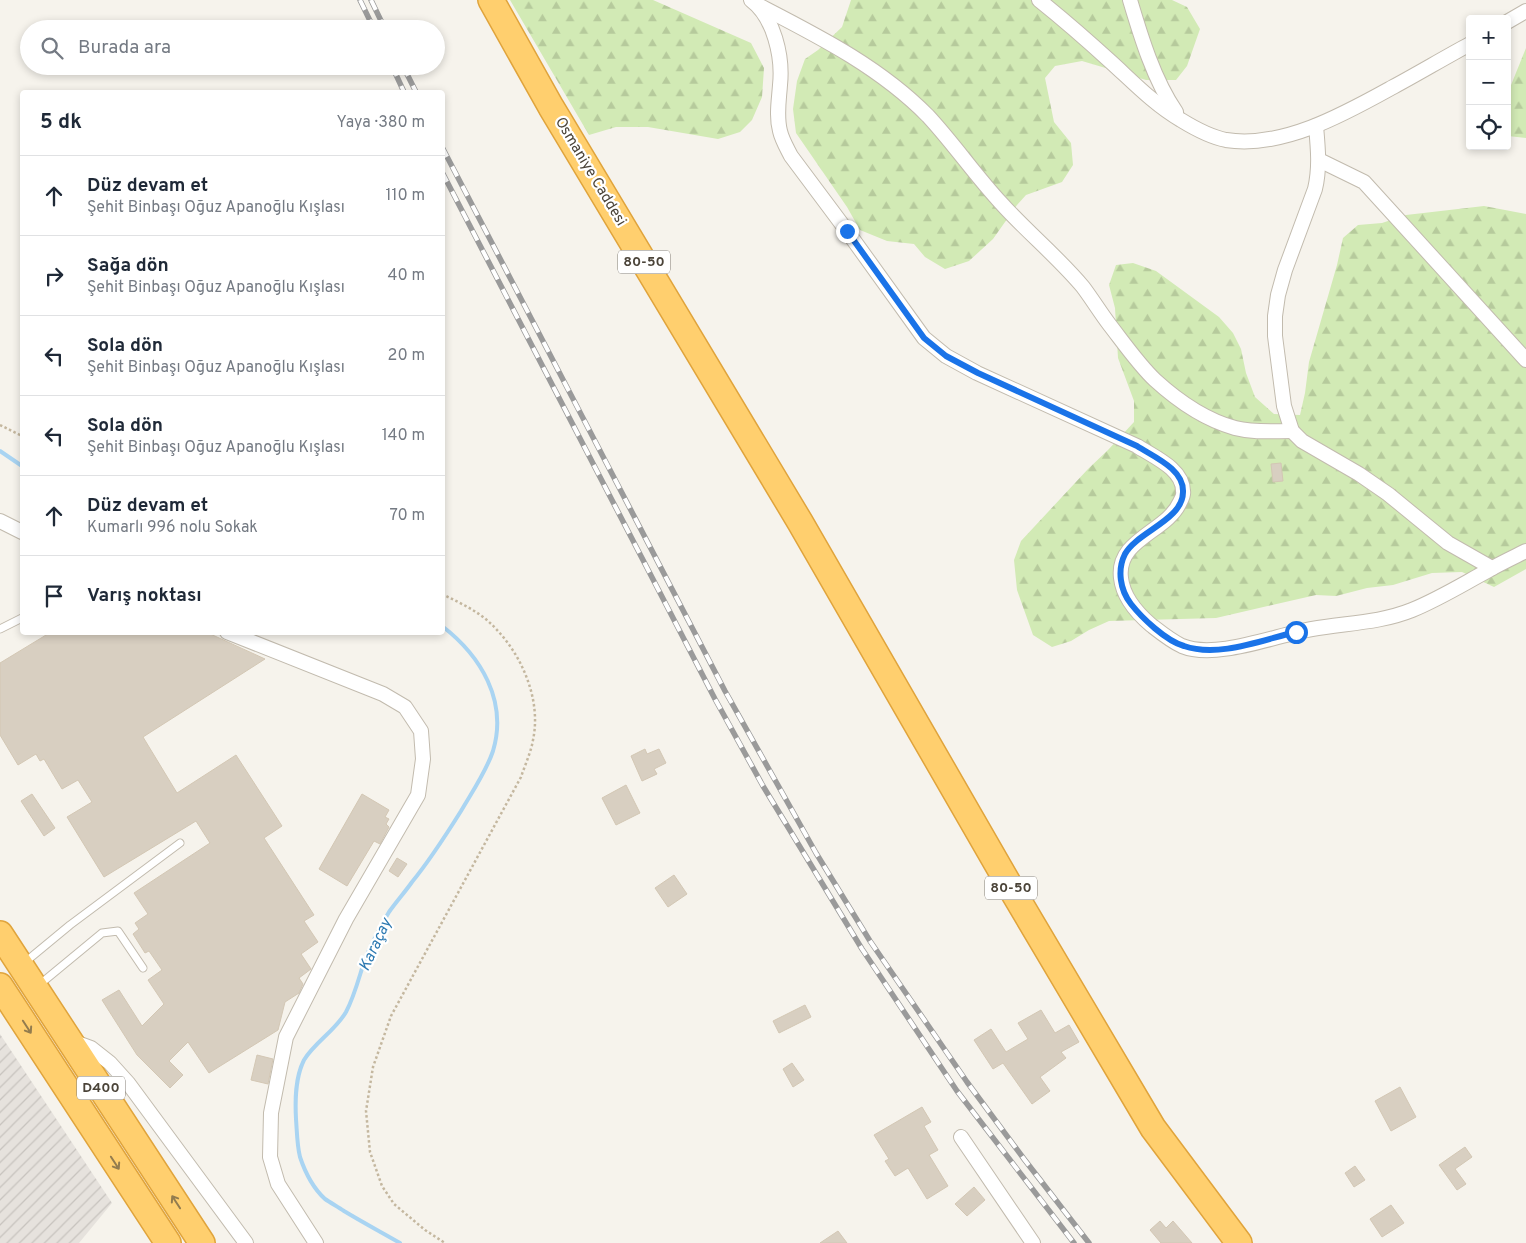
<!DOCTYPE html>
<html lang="tr">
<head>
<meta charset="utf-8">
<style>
	:root { --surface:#fff; --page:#f2f2f3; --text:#1f2937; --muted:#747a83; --line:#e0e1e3 }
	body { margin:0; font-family:Overpass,sans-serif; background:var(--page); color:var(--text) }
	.controls { position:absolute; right:15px; top:15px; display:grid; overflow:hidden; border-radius:5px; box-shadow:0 2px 8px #0003 }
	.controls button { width:45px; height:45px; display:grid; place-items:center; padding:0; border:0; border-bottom:1px solid var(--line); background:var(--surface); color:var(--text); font:25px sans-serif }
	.stop { position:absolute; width:15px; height:15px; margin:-11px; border:4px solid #1a73e8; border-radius:50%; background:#fff }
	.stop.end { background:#1a73e8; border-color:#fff; box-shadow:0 1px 5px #0008 }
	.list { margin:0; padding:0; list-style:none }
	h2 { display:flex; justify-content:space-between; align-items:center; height:65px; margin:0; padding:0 20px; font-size:21px }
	h2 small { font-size:16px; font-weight:400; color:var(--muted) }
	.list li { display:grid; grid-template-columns:32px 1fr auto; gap:15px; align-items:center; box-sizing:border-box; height:80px; padding:0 20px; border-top:1px solid var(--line) }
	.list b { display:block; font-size:19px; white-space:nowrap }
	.list p { margin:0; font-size:16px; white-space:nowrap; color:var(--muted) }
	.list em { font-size:16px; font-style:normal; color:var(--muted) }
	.icon { flex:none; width:28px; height:28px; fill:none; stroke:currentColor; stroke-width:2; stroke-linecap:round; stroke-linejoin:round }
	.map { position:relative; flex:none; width:1526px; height:1243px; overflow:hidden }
	.search { position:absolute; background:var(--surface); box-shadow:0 2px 8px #0003; left:20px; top:20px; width:425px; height:55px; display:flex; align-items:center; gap:12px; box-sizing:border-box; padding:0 18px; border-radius:28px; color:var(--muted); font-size:19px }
	.panel { position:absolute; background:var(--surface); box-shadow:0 2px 8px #0003; left:20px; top:90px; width:425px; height:545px; border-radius:5px }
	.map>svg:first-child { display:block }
	.industrial { fill:url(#industrial-furrows) }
	.forest { fill:url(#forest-firs) }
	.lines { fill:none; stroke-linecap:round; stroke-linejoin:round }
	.stream { stroke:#a9d4f2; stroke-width:4 }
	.building { fill:#d8cfc1; stroke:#d3c7b4 }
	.lane-casing { stroke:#c2bbae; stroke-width:9 }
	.street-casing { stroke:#c2bbae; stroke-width:16 }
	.highway-casing { stroke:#e0a43c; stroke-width:28 }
	.path { stroke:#c4b79f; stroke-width:2.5; stroke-dasharray:2.5 2.5; stroke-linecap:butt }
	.lane { stroke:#fff; stroke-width:7 }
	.street { stroke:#fff; stroke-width:14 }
	.highway { stroke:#ffcf6e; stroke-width:25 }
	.rail-casing { stroke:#9a9a9a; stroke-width:5.5 }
	.rail { stroke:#fff; stroke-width:4; stroke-dasharray:11; stroke-linecap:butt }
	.oneway { stroke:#937c4e }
	.route { stroke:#1a73e8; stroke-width:6 }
	.labels { text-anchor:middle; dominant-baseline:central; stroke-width:4.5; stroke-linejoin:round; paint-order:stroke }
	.shield { fill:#fff; stroke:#817c74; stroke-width:1 }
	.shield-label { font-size:14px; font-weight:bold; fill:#4b4439 }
	.street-label { font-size:15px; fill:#4b4439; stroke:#fff }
	.water-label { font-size:16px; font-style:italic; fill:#2e7ab2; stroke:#fff }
</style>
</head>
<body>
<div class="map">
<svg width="1526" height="1243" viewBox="0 0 1526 1243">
	<defs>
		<pattern id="industrial-furrows" width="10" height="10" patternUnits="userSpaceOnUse" patternTransform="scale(1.25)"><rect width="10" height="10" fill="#e6e2dd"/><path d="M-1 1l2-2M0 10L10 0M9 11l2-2" fill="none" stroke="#c7c3be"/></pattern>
		<pattern id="forest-firs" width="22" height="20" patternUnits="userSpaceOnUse" patternTransform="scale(1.25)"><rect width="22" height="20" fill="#d2eab5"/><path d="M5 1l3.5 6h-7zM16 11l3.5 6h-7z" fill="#b6ca9c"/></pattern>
	</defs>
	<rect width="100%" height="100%" fill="#f6f3ec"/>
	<path class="industrial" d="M0 1034 112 1203 79 1243H0Z"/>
	<g class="forest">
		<path d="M510 0H653L751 43 764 68 762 97 752 120 740 132 718 139 648 127H616L589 135Z"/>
		<path d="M851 0H1172L1187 7 1200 29 1187 66 1176 80H1146L1082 61 1055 66 1045 78 1054 122 1071 143 1073 165 1062 182 1026 195 1017 205 993 239 969 261 945 269 925 257 914 244 887 241 860 230 847 207 796 133 793 109 797 81 805 59 818 50 842 27Z"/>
		<path d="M1526 48V138L1508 136 1507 134V95Z"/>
		<path d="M1484 206 1526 214V569L1494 587 1462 572 1432 573 1393 585 1367 588 1336 596 1316 595 1216 618 1109 621 1089 630 1071 641 1052 647 1033 635 1017 590 1014 560 1021 541 1088 469 1108 450 1134 422V401L1118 358 1115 308 1109 285 1116 265 1133 263 1156 271 1219 317 1233 333 1241 349 1246 373 1255 397 1274 414 1300 415 1305 393 1309 362 1337 265 1343 238 1358 225 1382 223 1406 215Z"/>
	</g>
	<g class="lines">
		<g class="stream">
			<path d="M0 451 22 466"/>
			<path d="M400 1243C381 1232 362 1222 344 1211 338 1207 331 1203 325 1199 313 1188 305 1172 300 1157 297 1145 297 1132 296 1119 295 1100 295 1078 304 1060 315 1042 335 1031 346 1012 355 995 359 977 365 959 372 943 380 927 389 912 396 902 405 892 412 882 430 860 446 835 461 811 472 792 486 772 493 751 508 701 481 656 442 626"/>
		</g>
	</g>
	<g class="building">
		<path d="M1281 463 1283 481 1273 482 1271 464Z"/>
		<path d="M51 632H206L265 659 143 737 177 793 236 755 282 826 264 838 314 915 304 921 318 942 301 954 311 969 299 978 303 984 299 993 285 1002 278 1030 209 1073 188 1042 169 1061 183 1075 170 1088 137 1055 102 1000 119 990 142 1026 164 1004 148 980 162 970 149 951 145 953 133 934 139 929 135 923 148 914 134 893 210 843 196 821 104 877 67 817 92 802 78 780 62 789 44 759 40 761 36 754 18 765 0 735V663Z"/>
		<path d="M645 749 647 754 659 749 666 763 654 769 657 774 642 781 631 756Z"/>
		<path d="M626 785 640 813 616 825 602 798Z"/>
		<path d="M32 794 55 828 44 836 21 801Z"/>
		<path d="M362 794 389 810 385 817 389 819 386 824 389 827 380 844 374 841 347 886 319 869Z"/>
		<path d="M397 858 407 864 398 877 389 871Z"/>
		<path d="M674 875 687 894 668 907 655 888Z"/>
		<path d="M805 1005 811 1017 779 1033 773 1021Z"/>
		<path d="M1041 1010 1055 1033 1069 1025 1079 1042 1061 1052 1066 1058 1040 1077 1050 1091 1032 1104 1003 1063 993 1069 974 1040 991 1029 1006 1052 1028 1039 1018 1023Z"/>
		<path d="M257 1055 273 1059 268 1084 251 1080Z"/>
		<path d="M792 1063 804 1080 793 1087 783 1069Z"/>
		<path d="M1400 1087 1416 1117 1391 1131 1375 1101Z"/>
		<path d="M922 1107 931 1122 924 1126 938 1150 929 1155 948 1186 927 1199 908 1168 895 1176 885 1161 889 1159 874 1135Z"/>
		<path d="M1465 1147 1472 1157 1455 1169 1466 1184 1457 1190 1439 1165Z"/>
		<path d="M1355 1166 1365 1180 1354 1187 1345 1173Z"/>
		<path d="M974 1187 985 1200 967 1216 955 1204Z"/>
		<path d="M1391 1205 1404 1223 1382 1237 1370 1219Z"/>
		<path d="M1160 1221 1166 1228 1173 1221 1192 1243H1161L1150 1230Z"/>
		<path d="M838 1231 847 1243H820Z"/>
	</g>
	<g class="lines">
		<defs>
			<g id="lane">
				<path d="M0 629 22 618"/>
				<path d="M24 963 70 925 180 843"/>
				<path d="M39 985 102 933 118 931 143 968"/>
			</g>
			<g id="street">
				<path d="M751 0C774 17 783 57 780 85 779 100 776 116 780 131 782 140 787 148 791 156L847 231 924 338 946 356 977 373 1137 446C1154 457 1183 469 1183 491 1184 495 1182 498 1180 502 1167 532 1116 539 1121 578 1123 597 1137 613 1151 625 1160 632 1171 641 1182 646 1216 660 1276 635 1312 629 1345 623 1380 623 1412 610 1439 599 1463 584 1489 570 1501 563 1514 557 1526 551"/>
				<path d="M1039 0C1064 20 1088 41 1111 62 1133 82 1155 105 1181 120 1194 128 1211 137 1226 140 1283 149 1346 113 1393 87 1419 73 1444 58 1470 44"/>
				<path d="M1130 0C1141 37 1154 80 1176 112"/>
				<path d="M758 5C818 36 880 67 928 116 954 144 975 175 1001 203 1027 232 1058 257 1083 287 1092 299 1100 312 1109 324 1123 342 1139 365 1155 380 1178 401 1206 420 1235 428 1254 433 1273 431 1292 431"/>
				<path d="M1507 22 1526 11"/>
				<path d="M1316 126C1318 148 1320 168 1315 189L1285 270 1278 295 1275 316V336L1279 367 1284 406 1292 431 1302 441 1359 474 1388 494 1448 543 1492 568"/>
				<path d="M1319 160 1364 182 1526 360"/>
				<path d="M0 521 22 532"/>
				<path d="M227 632 383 694 405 707 421 731 423 759 418 795 346 919 286 1037 271 1113 270 1157 278 1184 316 1243"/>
				<path d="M72 1041 91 1048 110 1063 128 1083 246 1243"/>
				<path d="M961 1137 1033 1243"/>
			</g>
			<g id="highway">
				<path d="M491 0 551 107 800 522 1015 895 1153 1128 1239 1243"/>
				<path d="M0 934 202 1243"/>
				<path d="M0 986 168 1243"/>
			</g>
		</defs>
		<use href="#lane" class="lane-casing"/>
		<use href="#street" class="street-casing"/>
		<use href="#highway" class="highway-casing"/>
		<g class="path">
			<path d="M0 425 22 436"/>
			<path d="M442 594C458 602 476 610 489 622 520 650 542 698 533 740 531 752 525 765 521 777L391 1016 373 1067 366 1111 370 1152 382 1186 394 1204 425 1230 445 1243"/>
		</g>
		<use href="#lane" class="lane"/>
		<use href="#street" class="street"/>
		<use href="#highway" class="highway"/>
		<defs>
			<g id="rail">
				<path d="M360 0 374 29"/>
				<path d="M371 0 385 29"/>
				<path d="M392 66 404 92"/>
				<path d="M403 66 416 92"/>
				<path d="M442 147 725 691 816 853 870 941 967 1082 1024 1159 1089 1243"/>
				<path d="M442 172 715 699 763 786 862 949 957 1091 1074 1243"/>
			</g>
		</defs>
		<use href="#rail" class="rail-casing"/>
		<use href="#rail" class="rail"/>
	</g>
	<defs><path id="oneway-shaft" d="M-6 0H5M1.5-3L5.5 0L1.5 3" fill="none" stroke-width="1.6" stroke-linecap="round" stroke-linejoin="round" transform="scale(1.25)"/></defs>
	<g class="oneway">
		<use href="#oneway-shaft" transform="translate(27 1027) rotate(57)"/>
		<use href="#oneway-shaft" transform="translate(115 1163) rotate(57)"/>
		<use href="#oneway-shaft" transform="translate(176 1202) rotate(-123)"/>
	</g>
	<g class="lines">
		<path class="route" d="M847 231 924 338 946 356 978 373 1137 446C1154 457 1184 469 1183 492 1183 520 1137 532 1125 554 1117 570 1120 590 1131 604 1142 618 1166 641 1184 646 1218 658 1262 640 1296 632"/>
	</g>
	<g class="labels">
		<g class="shield">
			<rect x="618" y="250.5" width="52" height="23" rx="4"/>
			<rect x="985" y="876.5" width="52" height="23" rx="4"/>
			<rect x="77" y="1076.5" width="48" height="23" rx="4"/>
		</g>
		<g class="shield-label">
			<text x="644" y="262">80-50</text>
			<text x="1011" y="888">80-50</text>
			<text x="101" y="1088">D400</text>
		</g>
		<g class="street-label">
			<text transform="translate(590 172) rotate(59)">Osmaniye Caddesi</text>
		</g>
		<g class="water-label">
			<text transform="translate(376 945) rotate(-65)">Karaçay</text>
		</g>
	</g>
</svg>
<div class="controls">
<button>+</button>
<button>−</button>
<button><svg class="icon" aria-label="locate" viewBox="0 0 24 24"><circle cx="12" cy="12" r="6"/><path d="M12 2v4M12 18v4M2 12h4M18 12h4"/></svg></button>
</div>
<div class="stop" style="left:1296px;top:632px"></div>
<div class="stop end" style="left:847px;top:231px"></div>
<div class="search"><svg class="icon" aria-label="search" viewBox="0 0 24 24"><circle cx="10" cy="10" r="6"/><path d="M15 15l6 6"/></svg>Burada ara</div>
<section class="panel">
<h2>5 dk<small>Yaya · 380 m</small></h2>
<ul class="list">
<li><svg class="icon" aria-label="ahead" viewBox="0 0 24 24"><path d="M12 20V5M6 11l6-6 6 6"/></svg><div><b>Düz devam et</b><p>Şehit Binbaşı Oğuz Apanoğlu Kışlası</p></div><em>110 m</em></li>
<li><svg class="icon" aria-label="right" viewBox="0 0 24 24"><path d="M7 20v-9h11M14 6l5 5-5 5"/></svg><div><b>Sağa dön</b><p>Şehit Binbaşı Oğuz Apanoğlu Kışlası</p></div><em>40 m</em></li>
<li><svg class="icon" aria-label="left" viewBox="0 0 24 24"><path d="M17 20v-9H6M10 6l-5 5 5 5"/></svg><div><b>Sola dön</b><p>Şehit Binbaşı Oğuz Apanoğlu Kışlası</p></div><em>20 m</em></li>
<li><svg class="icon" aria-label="left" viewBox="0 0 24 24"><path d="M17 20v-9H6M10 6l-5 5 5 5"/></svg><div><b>Sola dön</b><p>Şehit Binbaşı Oğuz Apanoğlu Kışlası</p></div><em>140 m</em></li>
<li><svg class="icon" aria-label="ahead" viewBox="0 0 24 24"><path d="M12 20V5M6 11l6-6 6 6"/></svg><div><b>Düz devam et</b><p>Kumarlı 996 nolu Sokak</p></div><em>70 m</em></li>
<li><svg class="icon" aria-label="arrive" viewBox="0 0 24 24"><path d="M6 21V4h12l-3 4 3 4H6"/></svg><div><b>Varış noktası</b></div></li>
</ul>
</section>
</div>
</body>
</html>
